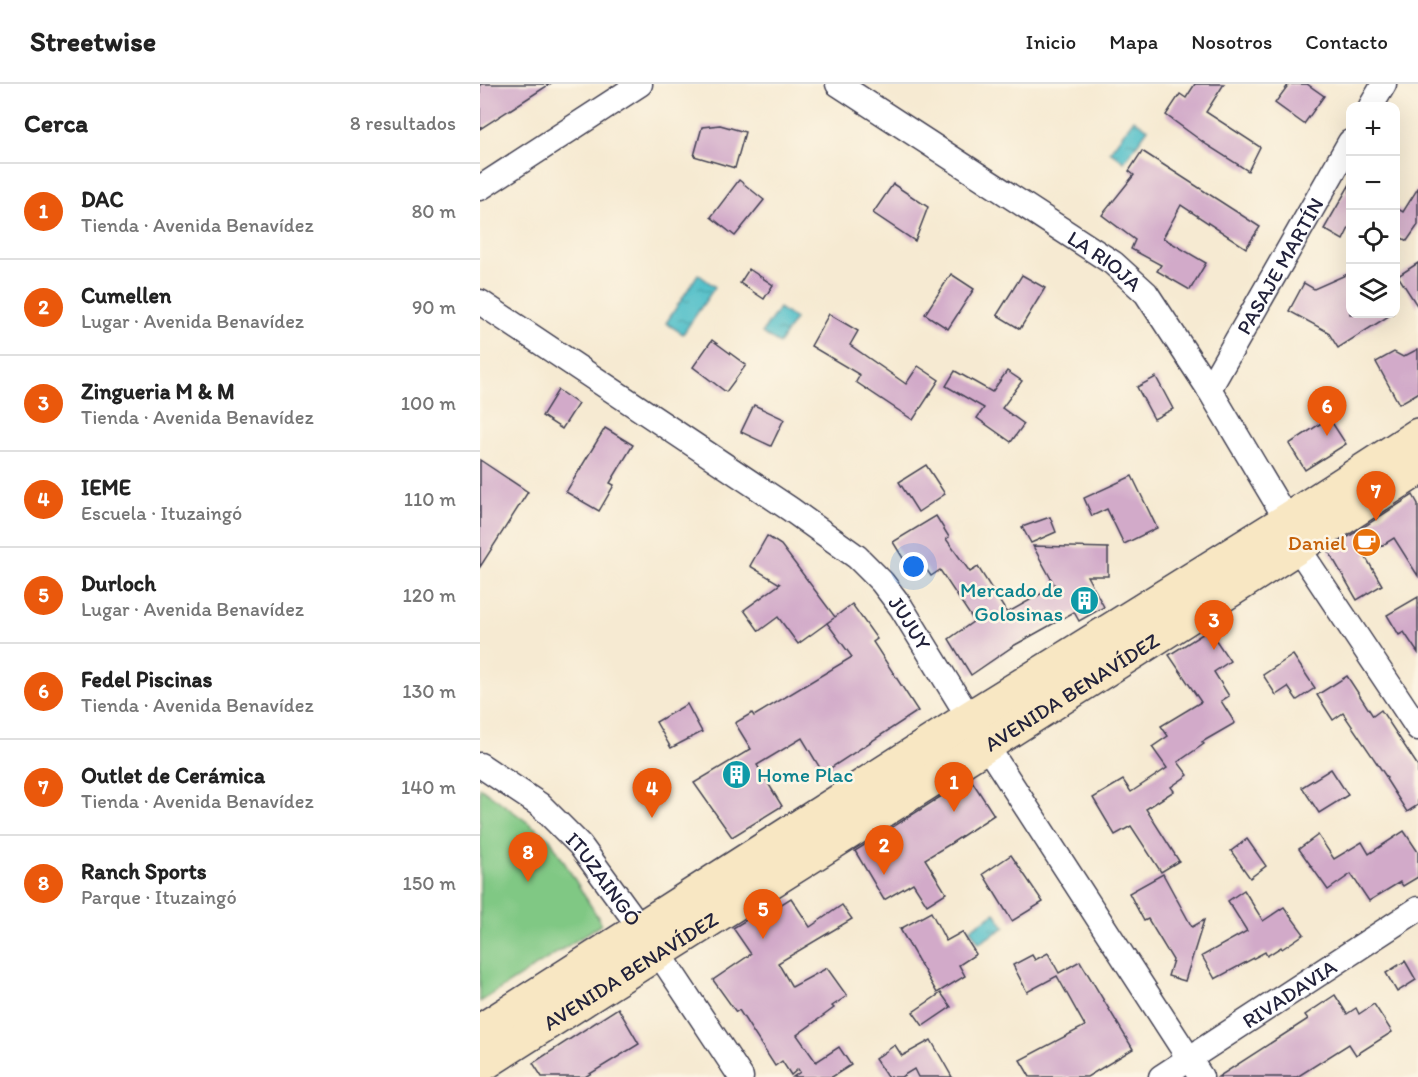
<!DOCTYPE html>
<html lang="es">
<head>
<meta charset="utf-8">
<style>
	:root { --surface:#fff; --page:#f2f2f2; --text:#222; --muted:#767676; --line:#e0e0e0; --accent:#ea580c }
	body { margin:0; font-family:Itim,sans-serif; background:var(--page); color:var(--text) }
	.controls { position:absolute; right:18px; top:18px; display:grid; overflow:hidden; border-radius:12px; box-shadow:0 6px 24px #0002 }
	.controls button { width:54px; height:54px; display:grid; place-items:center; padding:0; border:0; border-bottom:2px solid var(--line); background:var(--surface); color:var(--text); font:30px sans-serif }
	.you { position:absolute; left:434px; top:483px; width:21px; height:21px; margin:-15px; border:4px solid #fff; border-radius:50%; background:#1a73e8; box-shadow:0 0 0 9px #1a73e833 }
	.badge { display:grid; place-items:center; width:39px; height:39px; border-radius:50%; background:var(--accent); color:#fff; font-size:20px; font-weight:700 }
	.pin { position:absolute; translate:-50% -50px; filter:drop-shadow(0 2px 3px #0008) }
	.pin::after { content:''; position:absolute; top:32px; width:21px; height:18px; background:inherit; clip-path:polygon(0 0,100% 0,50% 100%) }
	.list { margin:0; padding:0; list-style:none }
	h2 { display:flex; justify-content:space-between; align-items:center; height:78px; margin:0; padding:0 24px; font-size:26px }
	h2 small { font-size:20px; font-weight:400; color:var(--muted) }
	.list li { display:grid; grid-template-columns:39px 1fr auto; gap:18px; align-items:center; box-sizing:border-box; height:96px; padding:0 24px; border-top:2px solid var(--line) }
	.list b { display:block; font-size:22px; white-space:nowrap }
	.list p { margin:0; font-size:20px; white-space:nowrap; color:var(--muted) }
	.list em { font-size:20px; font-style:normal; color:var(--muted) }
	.icon { flex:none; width:33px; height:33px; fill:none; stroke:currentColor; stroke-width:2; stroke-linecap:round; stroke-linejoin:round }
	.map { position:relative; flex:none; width:938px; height:993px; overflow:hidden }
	header { display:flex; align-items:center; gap:36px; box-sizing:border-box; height:84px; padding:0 30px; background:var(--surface); border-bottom:2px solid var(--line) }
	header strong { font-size:28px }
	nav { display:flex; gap:33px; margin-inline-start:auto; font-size:21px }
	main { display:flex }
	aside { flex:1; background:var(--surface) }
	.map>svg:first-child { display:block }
	.green { fill:#80c884; stroke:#517560; stroke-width:1.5 }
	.water { fill:url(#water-ripples); stroke:#3a7182; stroke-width:1.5 }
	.building { fill:#d2aac9 }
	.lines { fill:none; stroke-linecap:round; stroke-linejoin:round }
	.street-casing { stroke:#424052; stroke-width:27 }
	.secondary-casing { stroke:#424052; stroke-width:36 }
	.street { stroke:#fff; stroke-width:24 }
	.secondary { stroke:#f8e7c3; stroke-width:33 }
	.labels { text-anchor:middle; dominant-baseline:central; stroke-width:5; stroke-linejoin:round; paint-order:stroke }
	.street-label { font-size:21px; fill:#22223b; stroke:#fcf5e5 }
	.food-label { font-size:21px; fill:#c56008; stroke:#fcf5e5; text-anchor:end }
	.culture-label { font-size:21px; fill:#0d838f; stroke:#fcf5e5; text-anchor:end }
</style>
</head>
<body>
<header>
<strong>Streetwise</strong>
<nav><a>Inicio</a><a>Mapa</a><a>Nosotros</a><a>Contacto</a></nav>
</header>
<main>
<aside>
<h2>Cerca<small>8 resultados</small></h2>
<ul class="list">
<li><span class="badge">1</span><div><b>DAC</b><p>Tienda · Avenida Benavídez</p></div><em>80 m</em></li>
<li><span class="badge">2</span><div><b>Cumellen</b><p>Lugar · Avenida Benavídez</p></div><em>90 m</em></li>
<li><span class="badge">3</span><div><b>Zingueria M &amp; M</b><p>Tienda · Avenida Benavídez</p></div><em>100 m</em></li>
<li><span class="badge">4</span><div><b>IEME</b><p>Escuela · Ituzaingó</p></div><em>110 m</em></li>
<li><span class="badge">5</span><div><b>Durloch</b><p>Lugar · Avenida Benavídez</p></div><em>120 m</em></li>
<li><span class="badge">6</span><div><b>Fedel Piscinas</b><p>Tienda · Avenida Benavídez</p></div><em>130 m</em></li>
<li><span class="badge">7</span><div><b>Outlet de Cerámica</b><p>Tienda · Avenida Benavídez</p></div><em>140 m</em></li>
<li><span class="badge">8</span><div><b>Ranch Sports</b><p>Parque · Ituzaingó</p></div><em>150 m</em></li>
</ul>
</aside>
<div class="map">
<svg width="938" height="993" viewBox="0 0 938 993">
	<defs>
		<pattern id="water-ripples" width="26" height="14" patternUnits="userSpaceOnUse" patternTransform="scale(1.5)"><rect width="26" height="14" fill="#52c0c9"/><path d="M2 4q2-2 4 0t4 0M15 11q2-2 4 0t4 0" fill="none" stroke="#449ca4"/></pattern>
	</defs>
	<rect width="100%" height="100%" fill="#fcf5e5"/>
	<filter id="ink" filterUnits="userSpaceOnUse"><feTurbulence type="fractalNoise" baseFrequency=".0167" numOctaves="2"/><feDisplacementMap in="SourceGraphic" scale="12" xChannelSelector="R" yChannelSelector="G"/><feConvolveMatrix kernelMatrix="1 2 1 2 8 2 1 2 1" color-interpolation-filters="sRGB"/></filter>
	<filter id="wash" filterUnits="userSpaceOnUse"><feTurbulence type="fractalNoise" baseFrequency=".008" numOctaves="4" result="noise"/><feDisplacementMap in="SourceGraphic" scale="24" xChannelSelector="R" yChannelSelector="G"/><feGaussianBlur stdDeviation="1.35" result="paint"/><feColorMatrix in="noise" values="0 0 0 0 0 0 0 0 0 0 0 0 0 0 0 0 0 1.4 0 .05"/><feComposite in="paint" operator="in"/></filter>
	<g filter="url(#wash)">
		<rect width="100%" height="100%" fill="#f6ead2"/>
		<path class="green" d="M0 703 70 755 122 840 0 918Z"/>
		<g class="water">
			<path d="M654 35 668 45 644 78 630 67Z"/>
			<path d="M218 190 235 203 203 250 186 239Z"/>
			<path d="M299 224 315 235 299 260 282 249Z"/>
			<path d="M515 829 525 843 499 859 490 845Z"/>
		</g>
		<g id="blocks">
			<g class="building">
				<path d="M0 0H70L0 45Z"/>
				<path d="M715 0H744L726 28 780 63 768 87 727 61 686 31 700 10 706 14Z"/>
				<path d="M809 0H827L844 12 824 40 795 19Z"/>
				<path d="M240 41 265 48 255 84 214 72 222 43Z"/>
				<path d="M662 67 780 143 766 164 701 121 683 154 726 179 710 206 677 187 681 181 651 165 655 156 622 131 654 91 649 87Z"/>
				<path d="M259 96 284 116 255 152 231 133Z"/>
				<path d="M413 100 448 123 435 157 393 129Z"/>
				<path d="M870 100V142L863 156 844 145Z"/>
				<path d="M938 104V141L927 157 915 150V123L923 128Z"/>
				<path d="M938 179V223L918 192Z"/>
				<path d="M269 185 293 201 284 215 260 199Z"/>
				<path d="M870 189V230H912L858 264 848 248 809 227 824 199 834 205Z"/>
				<path d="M471 190 494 205 468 245 445 230Z"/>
				<path d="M542 191 565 204 540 245 517 231Z"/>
				<path d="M349 230 378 247 370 261 426 300 438 282 459 296 433 336 376 298 380 291 331 262Z"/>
				<path d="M232 256 266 281 246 308 213 283Z"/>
				<path d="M938 265V309L919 320 896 278 914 268 923 273Z"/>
				<path d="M475 287 512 308 527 287 542 297 522 324 544 340 531 358 497 334 504 324 466 302Z"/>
				<path d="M676 293 693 325 674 335 657 303Z"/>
				<path d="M78 306 98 320 82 345 62 332Z"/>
				<path d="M274 321 304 335 291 362 261 348Z"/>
				<path d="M849 334 866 360 825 386 809 360Z"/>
				<path d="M125 344 153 361 130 399 134 401 119 427 86 408Z"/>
				<path d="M0 376 48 408 0 483Z"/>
				<path d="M446 381 465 410 438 428 419 398Z"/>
				<path d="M652 392 677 444 644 460 627 425 612 432 604 414Z"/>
				<path d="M933 411 938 420V492L914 454 885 472 902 501 877 516 848 466Z"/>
				<path d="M456 432 469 453 466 455 490 488 498 483 527 529 575 502 553 462 628 464V492H607L624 523 599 537 594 528 535 561 491 591 469 555 494 537 460 486 451 492 437 472 426 479 413 458Z"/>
				<path d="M570 433 576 448 551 459 542 443Z"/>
				<path d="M287 452 301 461 355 533 372 520 397 555 393 558 438 627 343 689 322 654 277 681 302 722 252 753 214 699 271 665 255 639 272 629 274 632 372 573 347 539 354 534 318 560 298 533 279 547 264 526 300 500 270 482Z"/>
				<path d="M938 513V569L924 548 919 551 907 531Z"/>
				<path d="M729 546 750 577 734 588 749 612 741 617 755 639 722 658 724 660 698 678 708 691 691 703 694 707 666 725 699 777 681 788 651 742 635 751 613 714 643 696 651 708 687 684 672 663 688 652 681 642 721 618 689 571Z"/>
				<path d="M813 571 835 604 817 616 808 603 796 611 783 591Z"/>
				<path d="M867 592 893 632 901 626 938 682V721L927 728 906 695 907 694 863 629 853 636 837 611Z"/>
				<path d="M207 620 222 648 191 664 176 638Z"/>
				<path d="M851 685 868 711 839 729 822 703Z"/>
				<path d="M490 694 514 731 470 760 445 775 466 809 447 821 433 799 404 816 375 767Z"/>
				<path d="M924 747 938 768V793L923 802 920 798 889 817 871 790 848 806 819 765 838 751 854 775 882 758 889 770Z"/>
				<path d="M767 755 786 782 770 794 751 767Z"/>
				<path d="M531 771 563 818 532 837 503 790Z"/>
				<path d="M683 790 712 843 724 836 705 897 688 892 693 876 668 835 664 837 649 809Z"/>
				<path d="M764 806 783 837 804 823 824 850 802 865 801 863 787 872 785 868 735 895 722 872 767 847 748 817Z"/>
				<path d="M311 814 330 843 362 821 372 835 298 879 312 903 347 884 367 912 352 922 354 924 317 951 336 978 359 963 371 981 352 993H313L320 988 318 985 311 991 302 977 295 982 259 926 256 928 233 896 271 870 253 844 286 824 289 828Z"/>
				<path d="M451 828 466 857 482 848 496 870 479 881 485 892 457 909 420 845Z"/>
				<path d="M568 869 579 889 600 877 653 965 607 993H550L540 976 605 942 577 892 547 908 533 881 552 871 555 876Z"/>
				<path d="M925 877 936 896 917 908 906 889Z"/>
				<path d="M461 909 471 923 443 942 433 928Z"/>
				<path d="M855 911 867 930 876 924 879 930 894 920 912 948 876 971 869 960 817 993H738L828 935 825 931Z"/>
				<path d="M138 924 159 960 105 993H62L53 979Z"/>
				<path d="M451 956 472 993H438L434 985 421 993H407L395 975 415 961 422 972Z"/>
			</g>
		</g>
	</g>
	<g filter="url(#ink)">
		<use href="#blocks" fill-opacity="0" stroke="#424052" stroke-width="1.5"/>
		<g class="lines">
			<defs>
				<g id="street">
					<path id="s1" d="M358 0 633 179 666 209 729 305 807 436"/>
					<path d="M891 22 904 0"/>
					<path d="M0 104 160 0"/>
					<path id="s2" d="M0 218 310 425 377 473 402 498 421 523 506 661 721 993"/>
					<path id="s3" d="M729 305 870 58"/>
					<path d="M818 464 938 644"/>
					<path id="s4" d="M0 681 60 721 100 761 178 868 261 993"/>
					<path id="s5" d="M681 993 938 825"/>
				</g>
				<g id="secondary">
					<path d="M0 947 489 634 807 436 938 351"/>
					<path id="s6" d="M0 982C312 782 628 588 938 385"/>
				</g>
			</defs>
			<use href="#street" class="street-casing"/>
			<use href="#secondary" class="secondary-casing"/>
			<use href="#street" class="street"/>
			<use href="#secondary" class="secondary"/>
		</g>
	</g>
	<defs>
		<symbol id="cafe-disc" viewBox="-11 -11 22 22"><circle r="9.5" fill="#e8710a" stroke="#fcf5e5"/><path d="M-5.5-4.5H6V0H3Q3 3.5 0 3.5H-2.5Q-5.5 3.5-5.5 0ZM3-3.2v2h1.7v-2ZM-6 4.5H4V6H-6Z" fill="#fff"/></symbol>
		<symbol id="building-disc" viewBox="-11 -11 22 22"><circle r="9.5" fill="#0f9aa8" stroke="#fcf5e5"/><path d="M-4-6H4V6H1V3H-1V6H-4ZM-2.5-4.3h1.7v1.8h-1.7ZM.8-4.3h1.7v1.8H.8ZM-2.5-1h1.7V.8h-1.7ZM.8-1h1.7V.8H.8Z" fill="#fff"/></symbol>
	</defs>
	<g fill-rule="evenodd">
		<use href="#cafe-disc" x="870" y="442" width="33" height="33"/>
		<use href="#building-disc" x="588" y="500" width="33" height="33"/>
		<use href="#building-disc" x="240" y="674" width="33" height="33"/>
	</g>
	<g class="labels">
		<g class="street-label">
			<text stroke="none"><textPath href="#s1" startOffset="320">LA RIOJA</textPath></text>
			<text stroke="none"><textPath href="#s3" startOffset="142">PASAJE MARTÍN</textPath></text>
			<text stroke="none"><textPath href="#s2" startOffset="540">JUJUY</textPath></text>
			<text stroke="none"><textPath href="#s6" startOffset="700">AVENIDA BENAVÍDEZ</textPath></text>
			<text stroke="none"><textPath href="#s4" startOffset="170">ITUZAINGÓ</textPath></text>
			<text stroke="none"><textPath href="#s6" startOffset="178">AVENIDA BENAVÍDEZ</textPath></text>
			<text stroke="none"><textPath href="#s5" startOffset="153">RIVADAVIA</textPath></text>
		</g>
		<g class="food-label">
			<text x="866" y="458">Daniel</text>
		</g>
		<g class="culture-label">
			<text x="583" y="505">Mercado de<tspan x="583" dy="24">Golosinas</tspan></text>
			<text x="277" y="690" text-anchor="start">Home Plac</text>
		</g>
	</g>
</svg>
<div class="controls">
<button>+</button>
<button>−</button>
<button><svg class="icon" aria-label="locate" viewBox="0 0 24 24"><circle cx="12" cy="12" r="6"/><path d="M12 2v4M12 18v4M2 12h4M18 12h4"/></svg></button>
<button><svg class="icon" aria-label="layers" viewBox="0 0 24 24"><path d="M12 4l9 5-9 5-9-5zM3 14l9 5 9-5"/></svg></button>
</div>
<div class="you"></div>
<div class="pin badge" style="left:474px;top:728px">1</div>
<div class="pin badge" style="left:404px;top:791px">2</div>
<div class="pin badge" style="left:734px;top:566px">3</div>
<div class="pin badge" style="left:172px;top:734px">4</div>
<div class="pin badge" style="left:283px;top:855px">5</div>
<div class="pin badge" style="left:847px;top:352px">6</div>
<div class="pin badge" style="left:896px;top:437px">7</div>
<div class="pin badge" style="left:48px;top:798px">8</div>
</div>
</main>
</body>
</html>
